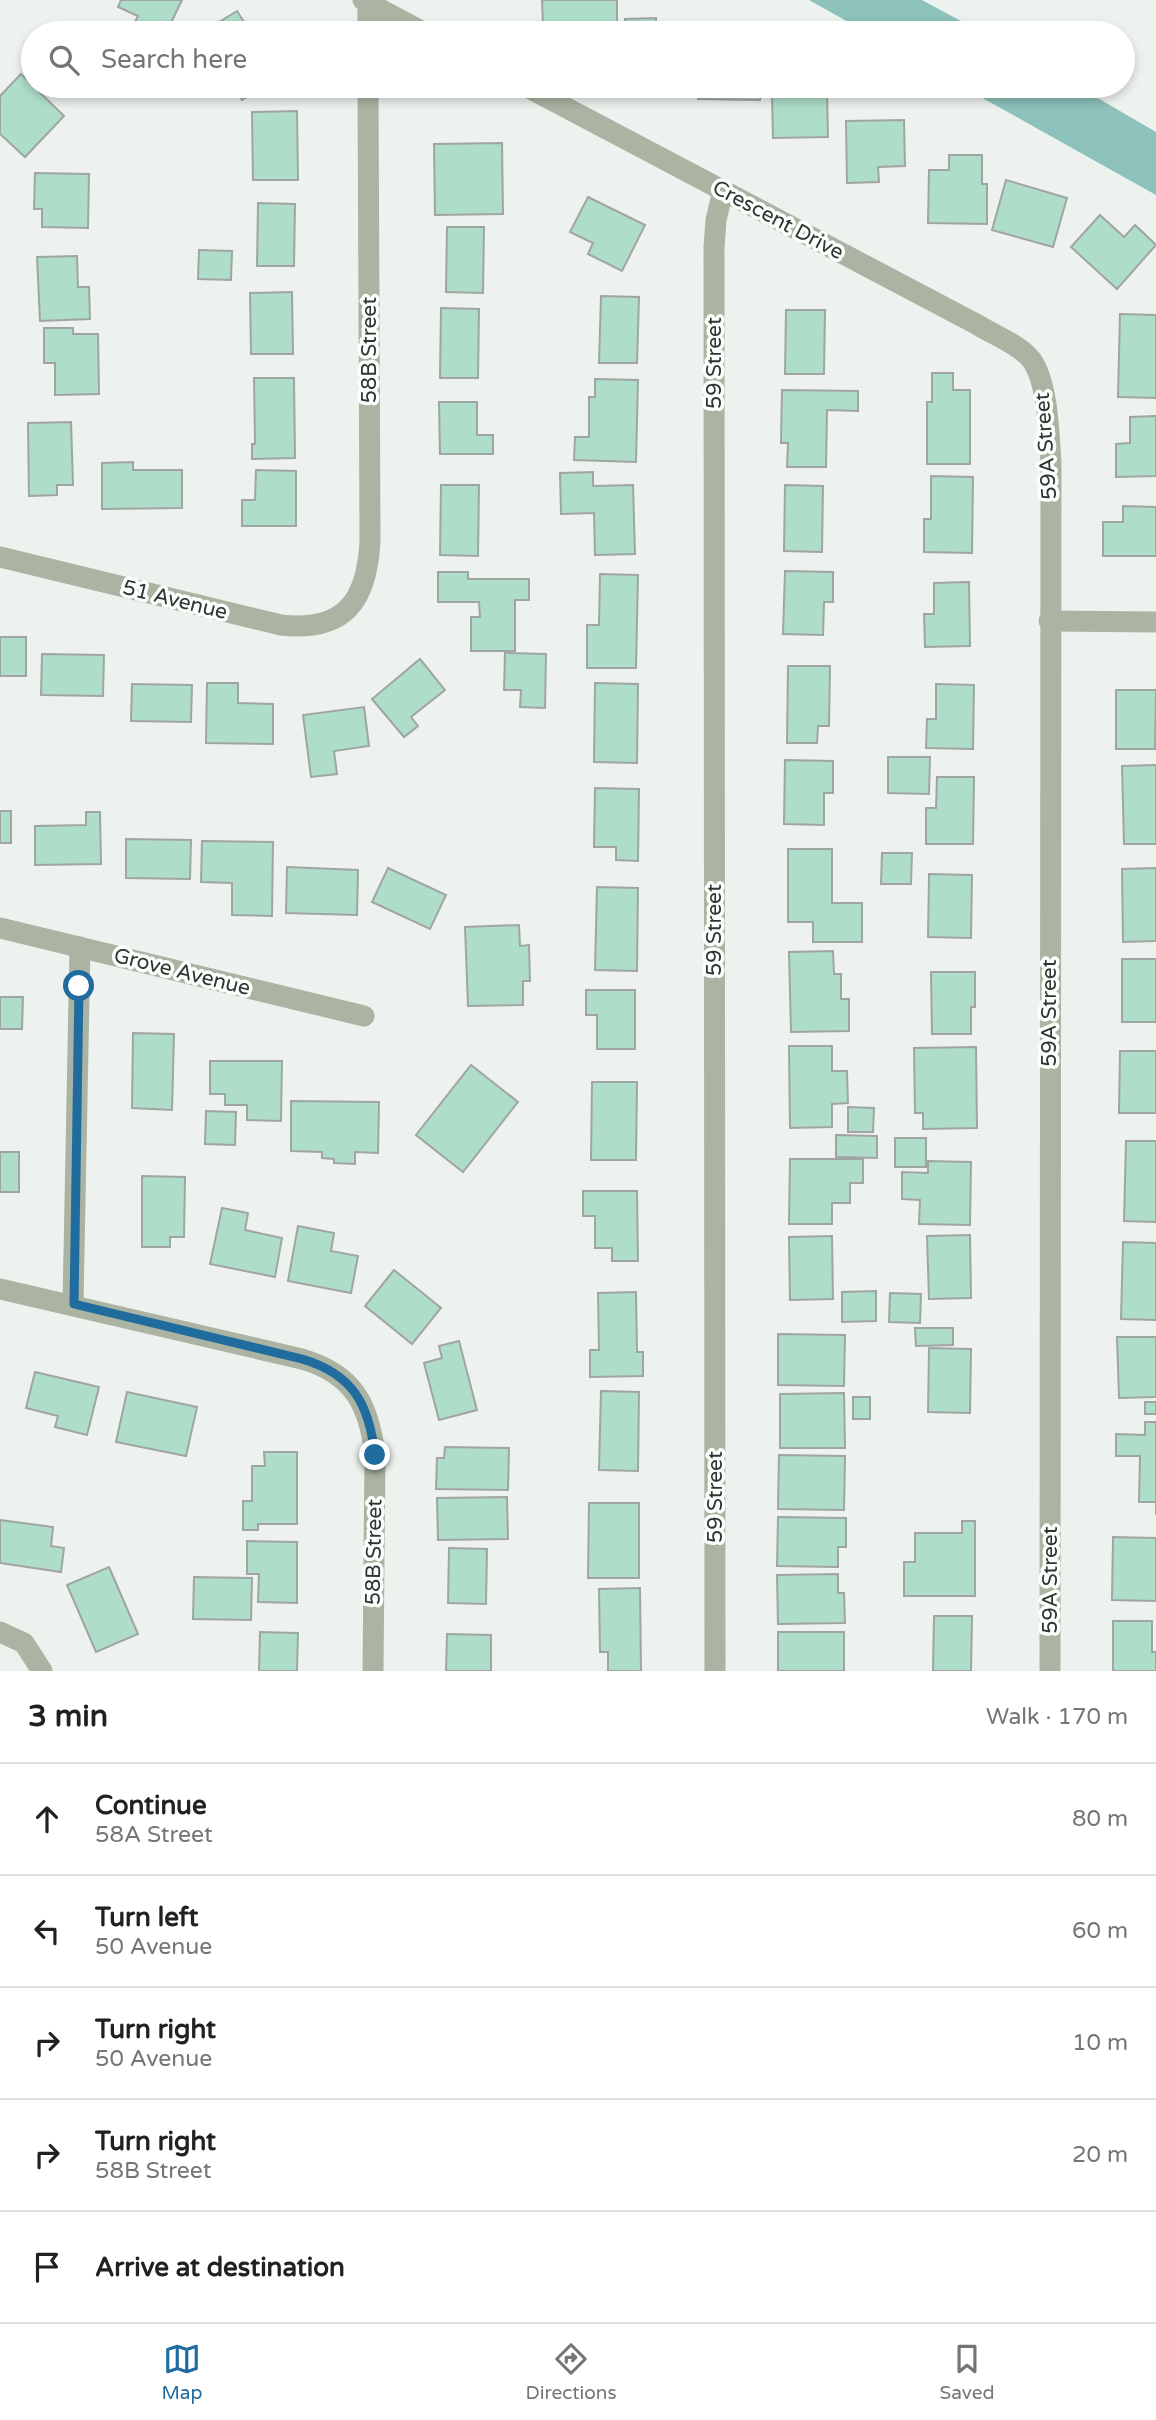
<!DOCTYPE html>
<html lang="en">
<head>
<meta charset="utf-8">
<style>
	:root { --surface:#fff; --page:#f2f2f2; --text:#202124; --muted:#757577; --line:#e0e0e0; --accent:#216c9f }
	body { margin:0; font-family:"Varela Round",sans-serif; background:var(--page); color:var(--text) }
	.stop { position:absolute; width:21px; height:21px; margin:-16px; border:5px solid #216c9f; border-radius:50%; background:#fff }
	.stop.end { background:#216c9f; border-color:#fff; box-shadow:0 2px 7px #0008 }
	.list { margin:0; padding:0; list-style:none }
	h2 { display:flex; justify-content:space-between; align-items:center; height:91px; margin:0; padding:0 28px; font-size:30px }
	h2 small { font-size:23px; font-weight:400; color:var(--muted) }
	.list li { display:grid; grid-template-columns:46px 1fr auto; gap:21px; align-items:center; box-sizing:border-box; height:112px; padding:0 28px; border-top:2px solid var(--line) }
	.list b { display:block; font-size:26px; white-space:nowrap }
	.list p { margin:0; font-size:23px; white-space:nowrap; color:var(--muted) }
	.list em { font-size:23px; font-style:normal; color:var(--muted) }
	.icon { flex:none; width:38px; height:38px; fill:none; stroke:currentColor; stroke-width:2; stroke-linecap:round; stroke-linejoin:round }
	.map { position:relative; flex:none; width:1156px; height:1671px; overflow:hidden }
	.search { position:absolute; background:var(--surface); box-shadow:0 4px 10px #0003; left:21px; right:21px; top:21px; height:77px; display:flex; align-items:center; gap:18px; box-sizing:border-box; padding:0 24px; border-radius:38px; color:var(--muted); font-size:26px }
	.sheet { height:651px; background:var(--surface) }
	nav { display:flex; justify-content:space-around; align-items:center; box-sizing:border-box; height:98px; border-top:2px solid var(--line); background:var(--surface); font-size:19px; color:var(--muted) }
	nav a { display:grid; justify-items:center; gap:4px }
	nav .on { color:var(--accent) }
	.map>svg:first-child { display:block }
	.water { fill:#8cc2bb }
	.building { fill:#aedec9; stroke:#a0a5a3; stroke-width:2 }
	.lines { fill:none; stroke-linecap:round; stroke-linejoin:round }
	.minor { stroke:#abb3a2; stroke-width:21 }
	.route { stroke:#216c9f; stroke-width:9 }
	.labels { text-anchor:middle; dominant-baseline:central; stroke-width:7; stroke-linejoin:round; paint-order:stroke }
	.street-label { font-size:21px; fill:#323433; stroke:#fbfffb }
</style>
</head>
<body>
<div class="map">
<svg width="1156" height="1671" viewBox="0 0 1156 1671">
	<rect width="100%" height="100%" fill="#eef2ee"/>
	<g class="water">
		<path d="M809 0H922L983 33H868Z"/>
		<path d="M961 86H1077L1156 132V195Z"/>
	</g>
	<g class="building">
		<path d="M121 0H182L166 33H143L132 28 138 16 118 7Z"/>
		<path d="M542 0H617V32H579V24L543 25Z"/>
		<path d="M237 11 251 33H201Z"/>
		<path d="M656 18V27H689V33H625V19Z"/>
		<path d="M21 74 64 116 25 157 0 134V96Z"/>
		<path d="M233 86H266L242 100Z"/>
		<path d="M699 86H760V100L698 99Z"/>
		<path d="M827 92 828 137 773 138 772 93Z"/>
		<path d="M297 111 298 180H253L252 112Z"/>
		<path d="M904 120 905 166 878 167 879 182 847 183 846 121Z"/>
		<path d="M502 143 503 214 435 215 434 144Z"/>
		<path d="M949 155H982V184H987V224L928 223 929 170H949Z"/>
		<path d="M35 173 89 174 88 228 42 227V209H34Z"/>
		<path d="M1006 180 1067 198 1053 247 992 230Z"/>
		<path d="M588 197 645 225 622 271 588 254 593 243 570 232Z"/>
		<path d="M258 203 295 204 294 266H257Z"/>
		<path d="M1100 215 1124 237 1135 225 1156 245 1117 289 1071 247Z"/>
		<path d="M447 227H484L483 293 446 292Z"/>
		<path d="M199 250 232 251 231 280 198 279Z"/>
		<path d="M77 256 78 287H89L90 319 40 321 37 257Z"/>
		<path d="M292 292 293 354H251L250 293Z"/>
		<path d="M601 296 639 297 637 363H599Z"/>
		<path d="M441 308 479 309 478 378H440Z"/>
		<path d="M786 310H825L824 374H785Z"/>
		<path d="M1120 314 1156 315V398L1118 397Z"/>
		<path d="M44 328H73V334H98L99 394 55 395V363H44Z"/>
		<path d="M932 373H953V390H970V464H927V402H932Z"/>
		<path d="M254 378H294L295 458 252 459V444H255Z"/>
		<path d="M595 379 638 380 636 462 574 460 575 437H589V397H595Z"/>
		<path d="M782 390 858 391V411L827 410 826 467H787L788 443H781Z"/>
		<path d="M439 402H477V435H493V454H440Z"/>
		<path d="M1156 416V476L1116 477V444L1130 443V417Z"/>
		<path d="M71 422 73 485H57V495L29 496 28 423Z"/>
		<path d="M133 462V470H182V508L102 509V463Z"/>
		<path d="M256 470 296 471V526H242V500H255Z"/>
		<path d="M593 472V486L633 485 635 554 595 555 594 513 561 514 560 473Z"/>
		<path d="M931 476 973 477 972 553 924 552V519H931Z"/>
		<path d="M441 485H479L478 556 440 555Z"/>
		<path d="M785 485 823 486 822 552 784 551Z"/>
		<path d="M1123 506 1156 507V556H1103V522H1123Z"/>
		<path d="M785 571 833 572V602H824L823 635 783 634Z"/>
		<path d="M438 572H468V579H529V600H515V651H471V617H480L479 602H438Z"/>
		<path d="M600 574 638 575 636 668H587V625H599Z"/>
		<path d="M969 582 970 646 925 647 924 614H934V583Z"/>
		<rect x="0" y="637" width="26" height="39"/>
		<path d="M505 653 546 654 545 708 520 707 521 690H504Z"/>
		<path d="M42 654 104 655 103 696 41 695Z"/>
		<path d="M420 659 445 690 411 717 418 726 404 737 372 699Z"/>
		<path d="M788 666H830L829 726H818L817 743H787Z"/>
		<path d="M207 683H238V703L273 704V744L206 743Z"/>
		<path d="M595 683 638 684 637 763 594 762Z"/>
		<path d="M132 684 192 685 191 722 131 721Z"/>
		<path d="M936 684 974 685 973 749 926 748 927 719H936Z"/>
		<path d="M1116 690H1156L1155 749H1116Z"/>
		<path d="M364 707 369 746 334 751 337 774 311 777 303 715Z"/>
		<path d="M888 757H930L929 794 888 793Z"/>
		<path d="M785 760 833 761V793H824V825L784 824Z"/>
		<path d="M1156 765V844H1124L1122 766Z"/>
		<path d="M937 777H974L973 844H926V808H936Z"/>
		<path d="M595 788 639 789 638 861 616 860V847H594Z"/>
		<rect x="0" y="811" width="11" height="32"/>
		<path d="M86 812H100L101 864 35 865V826L86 825Z"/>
		<path d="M126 839 191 840 190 879 126 878Z"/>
		<path d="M202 841 273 842 272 916 232 915V883L201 882Z"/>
		<path d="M788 849H832V903H862V942H813V922H788Z"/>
		<path d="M882 853H912L911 884H881Z"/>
		<path d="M287 867 358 870 357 915 286 913Z"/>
		<path d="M388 868 446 895 430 929 372 902Z"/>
		<path d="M1156 868V941L1123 942 1122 869Z"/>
		<path d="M929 874 972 875 971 938 928 937Z"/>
		<path d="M597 887 638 888 637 971 595 970Z"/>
		<path d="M519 925 520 946 529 945 530 981H523V1005L468 1006 465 927Z"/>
		<path d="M833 951 834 974H841V999H849V1031L791 1032 789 952Z"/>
		<rect x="1122" y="959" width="34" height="63"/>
		<path d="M931 972H975V1007H971V1034H932Z"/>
		<path d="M586 990H635V1049H597V1015H586Z"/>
		<path d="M0 997H23L22 1029H0Z"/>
		<path d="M133 1033 174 1034 172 1110 132 1108Z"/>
		<path d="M789 1046H832V1071H847L848 1103 832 1104V1127L790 1128Z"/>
		<path d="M976 1047 977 1128 923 1129V1113H915L914 1048Z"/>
		<path d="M1120 1051H1156V1113H1119Z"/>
		<path d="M210 1061H282L281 1121 247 1120V1105H225V1094H210Z"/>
		<path d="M471 1065 518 1102 463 1172 416 1135Z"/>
		<path d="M592 1082H637L636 1160H591Z"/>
		<path d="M291 1101 379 1102 378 1153 355 1152V1164L334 1163V1159L322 1158V1152L291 1151Z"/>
		<path d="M848 1107 874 1108 873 1132H848Z"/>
		<path d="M206 1111 236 1112 235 1145 205 1144Z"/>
		<path d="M836 1135 877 1136V1158L836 1157Z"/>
		<rect x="895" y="1138" width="31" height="29"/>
		<path d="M1126 1141H1156V1222L1124 1221Z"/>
		<rect x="0" y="1152" width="19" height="40"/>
		<path d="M790 1159H863V1183H850V1203H832V1224H789Z"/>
		<path d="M928 1161 971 1162 970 1225 919 1224 920 1200 902 1199V1172L928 1173Z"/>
		<path d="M142 1176 185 1177 184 1237H170V1247H142Z"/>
		<path d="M583 1191H637L638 1261H612V1248H595V1216H583Z"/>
		<path d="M222 1208 248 1213 245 1230 282 1238 275 1277 210 1264Z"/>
		<path d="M298 1226 334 1233 331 1251 358 1256 351 1293 288 1281Z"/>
		<path d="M970 1235 971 1298 929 1299 927 1236Z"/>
		<path d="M832 1236 833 1299 790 1300 789 1237Z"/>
		<path d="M1123 1242 1156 1243V1320L1121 1319Z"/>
		<path d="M394 1270 441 1308 412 1344 365 1306Z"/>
		<path d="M876 1291V1321L842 1322V1292Z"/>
		<path d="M636 1292 637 1352H643V1376L590 1377V1350H599L598 1293Z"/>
		<path d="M890 1293 921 1294 920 1323 889 1322Z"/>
		<path d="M915 1328H953V1345L916 1346Z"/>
		<path d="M778 1334 845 1335 844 1386 778 1385Z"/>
		<path d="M1117 1337H1156V1397L1119 1398Z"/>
		<path d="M459 1341 477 1410 439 1420 424 1363 442 1358 439 1346Z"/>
		<path d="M929 1348 971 1349 970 1413 928 1412Z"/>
		<path d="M35 1372 99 1387 87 1435 55 1427 58 1416 26 1408Z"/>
		<path d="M601 1391 639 1392 638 1471 599 1470Z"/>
		<path d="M127 1392 197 1407 186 1456 116 1442Z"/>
		<path d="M844 1393 845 1448H780V1394Z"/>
		<rect x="853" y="1397" width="17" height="22"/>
		<rect x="1145" y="1402" width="11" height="12"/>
		<path d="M1145 1422H1156V1515V1502H1139L1140 1456H1116V1434L1145 1435Z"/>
		<path d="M445 1447 509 1448 508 1490 436 1489 437 1458H444Z"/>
		<path d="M264 1452H297V1524H258V1530H243V1501H252V1466H265Z"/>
		<path d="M779 1455 845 1456 844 1510 778 1509Z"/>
		<path d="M507 1497 508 1539 438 1540 437 1498Z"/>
		<path d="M589 1503H639V1578H588Z"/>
		<path d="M778 1517 846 1518V1547H838V1567L777 1566Z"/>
		<path d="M0 1520 53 1527 51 1546 64 1548 61 1572 0 1563Z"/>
		<path d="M962 1521H975V1596H904V1562H915V1533H962Z"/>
		<path d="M1113 1537 1156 1538V1601L1112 1600Z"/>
		<path d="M247 1541 297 1542V1603L258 1602 259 1574H247Z"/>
		<path d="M449 1548 487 1549 486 1604 448 1603Z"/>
		<path d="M109 1567 138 1634 96 1652 67 1585Z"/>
		<path d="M838 1574V1593H844L845 1623 778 1624 777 1575Z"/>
		<path d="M194 1577 252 1578 251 1620 193 1619Z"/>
		<path d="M640 1588 641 1671H608V1652H600L599 1589Z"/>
		<path d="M934 1616H972L971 1671H933Z"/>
		<path d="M1113 1621H1152V1652H1156V1671H1113Z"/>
		<path d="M260 1632 298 1633 297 1671H259Z"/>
		<rect x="778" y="1632" width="66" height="39"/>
		<path d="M447 1634 491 1635V1671H446Z"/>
	</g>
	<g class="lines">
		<g class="minor">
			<path d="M363 0 425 33"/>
			<path d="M368 3V33"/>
			<path d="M525 86 978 325C994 335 1017 344 1029 357 1048 377 1049 435 1051 463L1050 1671"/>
			<path d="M0 557 281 625C345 632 367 601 370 541L368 86"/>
			<path d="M1049 621 1156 622"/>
			<path d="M0 928 364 1016"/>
			<path d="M0 1289 302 1359C353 1374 369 1404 375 1455L373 1671"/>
			<path d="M73 1304 80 947"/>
			<path d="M0 1632 24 1643 42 1671"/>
			<path d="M715 1671 714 248 716 220 723 191"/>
		</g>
	</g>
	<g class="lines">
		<path class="route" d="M79 986 74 1304 302 1359C353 1374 369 1404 375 1455"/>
	</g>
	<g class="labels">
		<g class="street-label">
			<text transform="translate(778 220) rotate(28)">Crescent Drive</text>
			<text transform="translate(369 350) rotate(-90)">58B Street</text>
			<text transform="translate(714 363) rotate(-90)">59 Street</text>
			<text transform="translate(1046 446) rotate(-94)">59A Street</text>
			<text transform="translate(175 600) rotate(14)">51 Avenue</text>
			<text transform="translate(714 930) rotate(-90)">59 Street</text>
			<text transform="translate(182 972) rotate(14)">Grove Avenue</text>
			<text transform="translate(1049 1013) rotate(-90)">59A Street</text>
			<text transform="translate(715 1497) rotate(-90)">59 Street</text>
			<text transform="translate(374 1552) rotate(-89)">58B Street</text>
			<text transform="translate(1050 1580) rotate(-90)">59A Street</text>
		</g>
	</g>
</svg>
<div class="stop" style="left:79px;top:986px"></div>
<div class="stop end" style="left:375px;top:1455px"></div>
<div class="search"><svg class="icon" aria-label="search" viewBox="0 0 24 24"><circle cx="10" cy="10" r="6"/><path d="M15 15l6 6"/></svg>Search here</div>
</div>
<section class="sheet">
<h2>3 min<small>Walk · 170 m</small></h2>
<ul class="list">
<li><svg class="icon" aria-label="ahead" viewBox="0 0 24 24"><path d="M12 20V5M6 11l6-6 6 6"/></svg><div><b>Continue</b><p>58A Street</p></div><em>80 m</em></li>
<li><svg class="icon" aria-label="left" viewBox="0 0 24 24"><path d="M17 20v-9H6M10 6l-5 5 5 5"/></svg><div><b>Turn left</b><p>50 Avenue</p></div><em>60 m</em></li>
<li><svg class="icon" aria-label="right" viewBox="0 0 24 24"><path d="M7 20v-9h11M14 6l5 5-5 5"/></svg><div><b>Turn right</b><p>50 Avenue</p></div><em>10 m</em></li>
<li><svg class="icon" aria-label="right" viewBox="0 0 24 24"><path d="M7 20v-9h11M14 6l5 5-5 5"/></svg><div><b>Turn right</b><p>58B Street</p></div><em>20 m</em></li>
<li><svg class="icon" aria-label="arrive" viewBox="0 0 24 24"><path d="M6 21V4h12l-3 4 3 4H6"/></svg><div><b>Arrive at destination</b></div></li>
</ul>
</section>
<nav>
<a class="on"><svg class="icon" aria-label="map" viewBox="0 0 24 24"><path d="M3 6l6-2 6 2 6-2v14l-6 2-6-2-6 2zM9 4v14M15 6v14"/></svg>Map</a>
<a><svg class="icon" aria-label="directions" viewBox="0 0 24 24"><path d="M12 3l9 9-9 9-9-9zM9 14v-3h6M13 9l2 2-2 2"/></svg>Directions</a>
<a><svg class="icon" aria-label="saved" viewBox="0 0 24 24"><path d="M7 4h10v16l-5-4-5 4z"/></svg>Saved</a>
</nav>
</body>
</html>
